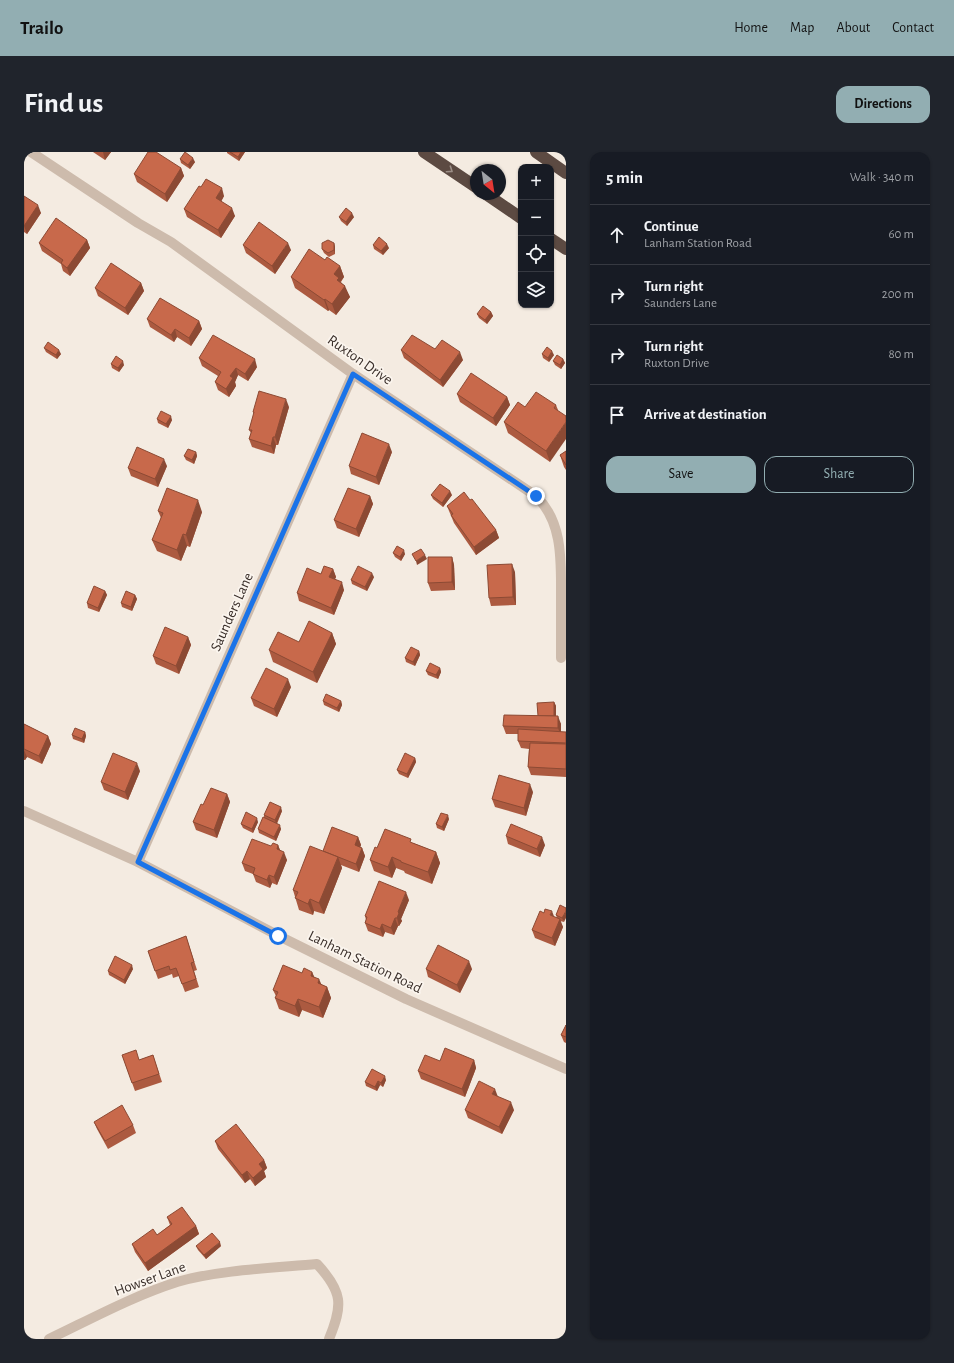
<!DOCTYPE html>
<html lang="en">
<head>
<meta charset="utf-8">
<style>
	:root { --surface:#171b24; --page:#20242c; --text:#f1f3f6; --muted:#9ea1a6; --line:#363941; --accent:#92aeb2 }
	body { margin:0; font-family:"Alegreya Sans",sans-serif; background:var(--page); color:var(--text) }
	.controls { position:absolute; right:12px; top:12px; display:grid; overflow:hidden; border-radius:8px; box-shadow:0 1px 3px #0004 }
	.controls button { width:36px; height:36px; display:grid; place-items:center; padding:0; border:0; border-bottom:1px solid var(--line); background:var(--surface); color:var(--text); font:20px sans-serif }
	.compass { position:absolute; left:446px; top:12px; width:36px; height:36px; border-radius:50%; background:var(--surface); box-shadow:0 1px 3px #0004; rotate:150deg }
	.stop { position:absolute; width:12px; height:12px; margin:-9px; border:3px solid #1a73e8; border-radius:50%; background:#fff }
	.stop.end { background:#1a73e8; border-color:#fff; box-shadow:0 1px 4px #0008 }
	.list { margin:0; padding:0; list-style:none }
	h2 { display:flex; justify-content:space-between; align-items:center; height:52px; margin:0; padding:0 16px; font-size:17px }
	h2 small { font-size:13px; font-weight:400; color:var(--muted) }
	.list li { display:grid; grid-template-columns:26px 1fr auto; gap:12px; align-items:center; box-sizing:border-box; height:60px; padding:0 16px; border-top:1px solid var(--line) }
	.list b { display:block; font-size:15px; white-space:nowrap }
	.list p { margin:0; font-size:13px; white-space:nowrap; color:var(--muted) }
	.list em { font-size:13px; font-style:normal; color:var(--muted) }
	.actions { display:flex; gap:8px; padding:12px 16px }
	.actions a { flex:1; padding:9px 0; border:1px solid var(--accent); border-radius:12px; text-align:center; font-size:14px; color:var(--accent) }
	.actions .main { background:var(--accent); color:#111 }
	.icon { flex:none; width:22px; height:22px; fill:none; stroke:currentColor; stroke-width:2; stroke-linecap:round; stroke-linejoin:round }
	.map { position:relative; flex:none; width:542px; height:1187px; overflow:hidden; border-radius:12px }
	header { display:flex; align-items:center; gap:24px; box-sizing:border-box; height:56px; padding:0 20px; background:var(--accent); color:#111 }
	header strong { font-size:19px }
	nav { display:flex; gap:22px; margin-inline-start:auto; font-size:14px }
	.intro { display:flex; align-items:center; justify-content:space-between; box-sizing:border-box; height:96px; padding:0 24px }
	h1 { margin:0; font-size:28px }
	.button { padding:10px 18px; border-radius:12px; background:var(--accent); color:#111; font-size:14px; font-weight:700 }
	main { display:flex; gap:24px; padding:0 24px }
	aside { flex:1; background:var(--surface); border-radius:12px; box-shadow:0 1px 3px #0004 }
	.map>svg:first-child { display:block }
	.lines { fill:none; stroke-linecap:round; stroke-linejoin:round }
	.street { stroke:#cdbbac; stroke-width:10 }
	.highway { stroke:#5c4a42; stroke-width:12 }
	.wall { fill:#ac5a40 }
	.shaded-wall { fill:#8c4a34 }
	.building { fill:#c8694b; stroke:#8c4a34 }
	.oneway { stroke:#9c8e87 }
	.route { stroke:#1a73e8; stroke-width:5 }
	.labels { text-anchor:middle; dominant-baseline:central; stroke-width:3.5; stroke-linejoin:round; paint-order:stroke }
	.street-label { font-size:15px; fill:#3b302b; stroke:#fbf5ee }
</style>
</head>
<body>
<header>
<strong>Trailo</strong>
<nav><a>Home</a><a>Map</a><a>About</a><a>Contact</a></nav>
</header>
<div class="intro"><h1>Find us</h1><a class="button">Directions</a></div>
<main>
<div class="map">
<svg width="542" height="1187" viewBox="0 0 542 1187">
	<rect width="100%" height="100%" fill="#f4ebe1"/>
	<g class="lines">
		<g class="street">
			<path d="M7 0 114 71 147 90 329 222 512 344C539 370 537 409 537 443 537 464 537 485 537 506"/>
			<path d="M0 659 114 710 255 784 382 847 542 917"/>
			<path d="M114 710 329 222"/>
			<path d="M25 1187C67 1167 109 1144 153 1130 195 1118 249 1116 293 1112 319 1140 319 1153 305 1187"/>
		</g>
		<g class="highway">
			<path d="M400 0 452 35"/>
			<path d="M512 0 542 21"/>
			<path d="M462 42 497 66"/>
			<path d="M527 87 542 97"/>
		</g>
	</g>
	<g class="wall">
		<path d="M69 0H87L81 8Z"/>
		<path d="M203 0H221L215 9 203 1Z"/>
		<path d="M156 7 171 10 166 17 157 11Z"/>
		<path d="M157 16 160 24 143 50 113 30 110 22Z"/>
		<path d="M177 35 200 44 197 49 211 64 197 86 163 65 160 57Z"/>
		<path d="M0 44 17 61 3 82 0 80Z"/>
		<path d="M315 65H330L323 74 317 69Z"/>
		<path d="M63 88 66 96 46 124 39 119 37 112 18 99 15 91Z"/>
		<path d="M310 91 311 95V102L305 105 300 101 298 97Z"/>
		<path d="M219 93 267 98 251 122 222 101Z"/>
		<path d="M349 93 365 96 359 103 350 97Z"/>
		<path d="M301 108 316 114 320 125 317 130 326 145 312 163 305 158 304 159 271 136 267 125Z"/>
		<path d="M117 131 120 139 104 163 74 144 71 136Z"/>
		<path d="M467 160 469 164 463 172 455 166 453 162Z"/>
		<path d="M123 167 175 169 178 177 167 194 153 185 150 190 126 175Z"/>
		<path d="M20 196 37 202 33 207 22 200Z"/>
		<path d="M411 197 439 208 419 235 380 206 377 198Z"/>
		<path d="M518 202 530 203 525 210 519 206Z"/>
		<path d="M175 206 233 215 224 229 214 223 211 230 212 234 205 245 194 238 191 230 194 224 178 214Z"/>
		<path d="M539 207 541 211 537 217 531 213 529 209Z"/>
		<path d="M87 212 100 213 95 220 88 216Z"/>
		<path d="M433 242 483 245 486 253 472 274 436 250Z"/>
		<path d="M532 253 534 258 526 310 484 281 480 270 501 255Z"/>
		<path d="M265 255 254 293H252L250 302 228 295 225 287 227 281 225 278 230 262 229 260Z"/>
		<path d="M133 267 148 268 144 276 134 271Z"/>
		<path d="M542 299V318L540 315 536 303Z"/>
		<path d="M172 300 173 304 170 312 162 308 160 304Z"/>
		<path d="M368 300 355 333 327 322 325 314Z"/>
		<path d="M143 314 134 335 107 324 104 316Z"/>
		<path d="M407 343H428L419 355 409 347Z"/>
		<path d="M346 344 349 352 335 385 313 376 310 368Z"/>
		<path d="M446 348 472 378 475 386 452 403 430 371 423 354Z"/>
		<path d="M134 359 178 360 166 395 163 394 157 409 133 399 128 388 137 366Z"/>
		<path d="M369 401 381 402 377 409 371 405Z"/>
		<path d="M428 405 430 413 431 438 407 439 404 431Z"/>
		<path d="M309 417 312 425 311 427 320 438 310 463 275 449 273 441 297 422Z"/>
		<path d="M491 420 492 453 467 454 465 446Z"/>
		<path d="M350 425 343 439 328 432 327 428Z"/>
		<path d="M81 439 83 443 75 460 64 456 63 451Z"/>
		<path d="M111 443 113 447 108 459 98 455 97 451Z"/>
		<path d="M308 481 312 492 293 531 249 510 245 498Z"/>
		<path d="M164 485 167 493 155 522 132 512 129 504Z"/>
		<path d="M395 499 396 503 391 514 382 510 381 506Z"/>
		<path d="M416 516 417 520 414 527 404 523 402 519Z"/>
		<path d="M267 535 253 565 230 554 227 546Z"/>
		<path d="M299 549H317L318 553 315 560 300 553Z"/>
		<path d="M530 550 532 554V564L537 572V580H542V625L507 623 504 615 505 597 497 596 494 589V582H482L479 574 514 564Z"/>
		<path d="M0 572 24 584 27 592 18 612 3 605 1 608H0Z"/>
		<path d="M61 580 62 584 60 591 49 587 48 583Z"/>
		<path d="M391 606 392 610 384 626 375 622 373 618Z"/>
		<path d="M116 619 104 648 80 638 77 630Z"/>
		<path d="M509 640 502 664 471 655 468 647Z"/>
		<path d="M203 642 206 650 193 686 172 678 169 670 179 653Z"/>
		<path d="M258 659 253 672 257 677 252 689 235 681 234 677 240 666V663Z"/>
		<path d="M425 667 420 679 413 676 412 672Z"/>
		<path d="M234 670 229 681 219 676 217 672Z"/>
		<path d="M482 684 521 693 516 705 484 692Z"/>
		<path d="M334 685 337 693 336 695 338 696 341 704 335 720 317 713 318 716 300 762 290 759 289 763 275 758 269 738 299 699Z"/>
		<path d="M389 691 412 700 416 711 408 732 381 721 380 719 372 716 368 726 350 719 346 708 353 696Z"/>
		<path d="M254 693 256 698 263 708 253 733 248 731 246 736 232 730 229 722 221 719 218 711 247 694Z"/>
		<path d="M385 748 377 767 378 769 375 774H374L370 783 361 780 359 785 344 779 341 771 342 768 341 764Z"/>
		<path d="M536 753 540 770 536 769 539 775 531 794 511 786 508 778 530 765 533 766 532 763Z"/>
		<path d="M162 784 173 818 170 819 175 835 161 840 155 824 149 826 148 822 134 827 124 799Z"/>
		<path d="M109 817 101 832 85 823 84 819Z"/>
		<path d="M402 817H448L436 841 404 825Z"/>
		<path d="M288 820 290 825 298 833 303 835 307 846 299 866 278 858 275 865 255 857 251 846 252 844 249 838 278 821Z"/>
		<path d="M542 873V891L540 890 537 883Z"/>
		<path d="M98 903 115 908 129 903 138 930 111 939Z"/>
		<path d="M450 908 452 916 441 945 397 927 394 919 416 909Z"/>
		<path d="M362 928 359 935 356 933 353 939 342 934 341 930Z"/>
		<path d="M441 958H490L478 982 444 966Z"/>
		<path d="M70 970 109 973 112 981 84 997 73 977Z"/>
		<path d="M191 989 240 1008 243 1016 240 1019 242 1025 231 1034 226 1027 221 1031 194 997Z"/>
		<path d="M143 1065 172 1074 175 1082 124 1119 111 1100 108 1092 133 1083 146 1073Z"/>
		<path d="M172 1094H197L182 1107 174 1098Z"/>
	</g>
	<g class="shaded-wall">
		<path d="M79 0H87L81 8Z"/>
		<path d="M217 0H221L215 9 214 5Z"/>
		<path d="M169 6 171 10 166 17 164 13Z"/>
		<path d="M157 16 160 24 143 50 141 42Z"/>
		<path d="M198 36 200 44 195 54 192 46Z"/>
		<path d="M14 53 17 61 3 82 0 74Z"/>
		<path d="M208 56 211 64 197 86 194 78Z"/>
		<path d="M328 61 330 65 323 74 322 70Z"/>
		<path d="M63 88 66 96 46 124 43 116Z"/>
		<path d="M264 91 267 98 251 122 248 114Z"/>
		<path d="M310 91 311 95V102L310 98Z"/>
		<path d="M363 92 365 96 359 103 357 99Z"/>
		<path d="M316 114 320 125 316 130 321 134 326 145 312 163 308 152 310 122Z"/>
		<path d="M117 131 120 139 104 163 101 156Z"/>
		<path d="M301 147 305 158 304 159 300 148Z"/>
		<path d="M467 160 469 164 463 172 461 168Z"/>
		<path d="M175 169 178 177 167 194 165 186Z"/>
		<path d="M151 177 153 185 150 190 147 183Z"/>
		<path d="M35 198 37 202 33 207 32 203Z"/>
		<path d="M528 199 530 203 525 210 524 206Z"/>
		<path d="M436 200 439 208 419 235 416 228Z"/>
		<path d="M231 207 233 215 224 229 221 222Z"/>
		<path d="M539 207 541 211 537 217 536 213Z"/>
		<path d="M99 209 100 213 95 220 94 216Z"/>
		<path d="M212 216 214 223 211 230 212 234 205 245 202 237 206 224Z"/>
		<path d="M483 245 486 253 472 274 469 266Z"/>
		<path d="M262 247 265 255 254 293 251 285Z"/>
		<path d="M147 264 148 268 144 276 142 272Z"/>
		<path d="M542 270V287L526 310 522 299Z"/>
		<path d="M249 285 252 293 250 302 247 294Z"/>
		<path d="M365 292 368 300 355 333 352 325Z"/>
		<path d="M172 300 173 304 170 312 168 308Z"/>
		<path d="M140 307 143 314 134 335 131 327Z"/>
		<path d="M426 339 428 343 419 355 418 351Z"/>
		<path d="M346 344 349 352 335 385 332 377Z"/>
		<path d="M174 348 178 360 166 395 162 383Z"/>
		<path d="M472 378 475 386 452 403 450 395Z"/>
		<path d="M159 382 163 394 157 409 153 398Z"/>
		<path d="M380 398 381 402 377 409 376 405Z"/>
		<path d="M401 403 403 407 393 413 392 409Z"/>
		<path d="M428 405 430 413 431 438 428 430Z"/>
		<path d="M488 412 491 420 492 453 489 445Z"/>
		<path d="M309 417 312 425 308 433 305 425Z"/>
		<path d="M348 421 350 425 343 439 341 435Z"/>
		<path d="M318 430 320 438 310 463 307 456Z"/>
		<path d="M81 439 83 443 75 460 74 456Z"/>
		<path d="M111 443 113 447 108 459 107 455Z"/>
		<path d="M308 481 312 492 293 531 289 520Z"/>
		<path d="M164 485 167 493 155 522 152 514Z"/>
		<path d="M395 499 396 503 391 514 389 510Z"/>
		<path d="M416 516 417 520 414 527 412 523Z"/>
		<path d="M264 527 267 535 253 565 250 557Z"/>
		<path d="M317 549 318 553 315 560 313 556Z"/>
		<path d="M530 550 532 554V569L530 565Z"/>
		<path d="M534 564 537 572V584L534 576Z"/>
		<path d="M61 580 62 584 60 591 58 587Z"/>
		<path d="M24 584 27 592 18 612 15 604Z"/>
		<path d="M0 598 3 605 1 608 0 606Z"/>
		<path d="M391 606 392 610 384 626 383 622Z"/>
		<path d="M113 611 116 619 104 648 101 640Z"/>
		<path d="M506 632 509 640 502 664 500 656Z"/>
		<path d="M203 642 206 650 193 686 190 678Z"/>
		<path d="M257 655 258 659 252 672 251 668Z"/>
		<path d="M424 663 425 667 420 679 418 675Z"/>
		<path d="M233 666 234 670 229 681 228 677Z"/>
		<path d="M256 673 257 677 252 689 250 685Z"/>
		<path d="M334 685 337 693 334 701 331 693Z"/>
		<path d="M518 685 521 693 516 705 513 697Z"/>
		<path d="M254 693 257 701 253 697Z"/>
		<path d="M338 696 341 704 335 720 332 712Z"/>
		<path d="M260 700 263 708 253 733 250 725Z"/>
		<path d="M412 700 416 711 408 732 404 720Z"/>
		<path d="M314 705 318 716 300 762 295 751Z"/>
		<path d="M368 705 372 716 368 726 364 715Z"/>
		<path d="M245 723 248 731 246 736 243 728Z"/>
		<path d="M382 740 385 748 377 767 378 769 375 774 373 766 374 760Z"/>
		<path d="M286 747 290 759 289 763 284 752Z"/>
		<path d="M528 759 531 767 526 763Z"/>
		<path d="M542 759V766L540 770 538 766Z"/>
		<path d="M371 766 374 774 370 783 367 776Z"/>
		<path d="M536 767 539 775 531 794 528 786Z"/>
		<path d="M358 772 361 780 359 785 356 777Z"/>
		<path d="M445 809 448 817 436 841 433 833Z"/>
		<path d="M108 813 109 817 101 832 100 828Z"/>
		<path d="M288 820 293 831 287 824Z"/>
		<path d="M295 827 300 838 294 831Z"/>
		<path d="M303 835 307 846 299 866 295 855Z"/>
		<path d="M274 847 278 858 275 865 271 854Z"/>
		<path d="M450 908 452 916 441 945 438 937Z"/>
		<path d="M361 924 362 928 359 935 357 931Z"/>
		<path d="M354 929 356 933 353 939 351 935Z"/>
		<path d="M471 937 474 945 468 942Z"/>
		<path d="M487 950 490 958 478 982 475 975Z"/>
		<path d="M240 1008 243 1016 240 1019 242 1025 231 1034 229 1026 235 1012Z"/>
		<path d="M223 1019 226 1027 221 1031 218 1023Z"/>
		<path d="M172 1074 175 1082 124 1119 121 1111Z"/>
		<path d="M196 1090 197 1094 182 1107 180 1103Z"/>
	</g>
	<g class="building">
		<path d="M124 0H132L157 16 141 42 110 22Z"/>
		<path d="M161 0 169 6 164 13 156 7Z"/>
		<path d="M206 0H217L214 5Z"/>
		<path d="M182 27 198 36 192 46 208 56 194 78 160 57 175 34 177 35Z"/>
		<path d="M0 44 14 53 0 74Z"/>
		<path d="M322 56 328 61 322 70 315 65Z"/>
		<path d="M32 66 63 88 43 116 37 111 39 108 15 91Z"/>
		<path d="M235 70 264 91 248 114 219 93Z"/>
		<path d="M355 85 363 92 357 99 349 93Z"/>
		<path d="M304 88 310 91V98L304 101 298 97V91Z"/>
		<path d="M285 97 301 108 303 105 316 114 310 122 315 126 313 128 321 134 308 152 301 147 300 148 267 125Z"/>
		<path d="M87 111 117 131 101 156 71 136Z"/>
		<path d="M136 146 175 169 165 186 151 177 147 183 123 167Z"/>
		<path d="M459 154 467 160 461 168 453 162Z"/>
		<path d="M189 183 231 207 221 222 212 216 206 224 209 226 202 237 191 230 197 220 175 206Z"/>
		<path d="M388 183 411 197 418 188 436 200 416 228 377 198Z"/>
		<path d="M24 190 35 198 32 203 20 196Z"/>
		<path d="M523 195 528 199 524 206 518 202Z"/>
		<path d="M533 203 539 207 536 213 529 209Z"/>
		<path d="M92 204 99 209 94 216 87 212Z"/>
		<path d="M447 221 483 245 469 266 433 242Z"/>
		<path d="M235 239 262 247 251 285H249L247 294 225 287 228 278H225L230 260H229Z"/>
		<path d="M512 240 532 253 530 256 542 264V270L522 299 480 270 494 250 501 255Z"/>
		<path d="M137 259 147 264 142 272 133 267Z"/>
		<path d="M338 281 365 292 352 325 325 314Z"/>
		<path d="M113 295 140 307 131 327 104 316Z"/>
		<path d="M164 297 172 300 168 308 160 304Z"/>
		<path d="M542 299V313L536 303Z"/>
		<path d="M416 332 426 339 418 351 407 343Z"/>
		<path d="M143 336 174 348 162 383 159 382 153 398 128 388 139 361 134 359Z"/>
		<path d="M324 336 346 344 332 377 310 368Z"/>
		<path d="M440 340 446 348 448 347 472 378 450 395 427 363 429 362 423 354Z"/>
		<path d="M373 394 380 398 376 405 369 401Z"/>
		<path d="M397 397 401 403 392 409 388 402Z"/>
		<path d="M404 405H428V430L404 431Z"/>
		<path d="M488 412 489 445 465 446 463 413Z"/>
		<path d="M300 414 309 417 305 425 318 430 307 456 273 441 283 416 297 422Z"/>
		<path d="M334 414 348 421 341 435 327 428Z"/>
		<path d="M70 434 81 439 74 456 63 451Z"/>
		<path d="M102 439 111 443 107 455 97 451Z"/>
		<path d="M285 469 308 481 289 520 245 498 254 480 275 490Z"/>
		<path d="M141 475 164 485 152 514 129 504Z"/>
		<path d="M387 495 395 499 389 510 381 506Z"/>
		<path d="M406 511 416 516 412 523 402 519Z"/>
		<path d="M242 516 264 527 250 557 227 546Z"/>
		<path d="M302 542 317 549 313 556 299 549Z"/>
		<path d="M530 550V564H514L513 551Z"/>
		<path d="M480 563 534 564V576L479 574Z"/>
		<path d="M0 572 24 584 15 604 0 597Z"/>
		<path d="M51 576 61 580 58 587 48 583Z"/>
		<path d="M494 577 542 580V591L494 589Z"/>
		<path d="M506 591 542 592V617L504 615Z"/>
		<path d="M89 601 113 611 101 640 77 630Z"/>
		<path d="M381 601 391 606 383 622 373 618Z"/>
		<path d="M475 623 506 632 500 656 468 647Z"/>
		<path d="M187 636 203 642 190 678 169 670 177 652 179 653Z"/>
		<path d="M246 650 257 655 251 668 240 663Z"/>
		<path d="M222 660 233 666 228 677 217 672Z"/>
		<path d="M417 661 424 663 418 675 412 672Z"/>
		<path d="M239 665 256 673 250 685 234 677Z"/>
		<path d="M487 672 518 685 513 697 482 684Z"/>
		<path d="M308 675 334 685 331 693 338 696 332 712 299 699Z"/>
		<path d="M361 677 387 687 386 690 412 700 404 720 377 710V709L368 705 364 715 346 708 351 695 353 696Z"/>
		<path d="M228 687 247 694 249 691 254 693 253 697 260 700 250 725 245 723 243 728 229 722 231 716 218 711Z"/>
		<path d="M286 694 314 705 295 751 286 747 284 752 271 746 274 740 269 738Z"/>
		<path d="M355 729 382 740 374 760 375 761 373 766H371L367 776 358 772 356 777 341 771 343 765 341 764Z"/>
		<path d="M536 753 542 756V759L538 766 532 763Z"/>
		<path d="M521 757 528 759 526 763 536 767 528 786 508 778 516 759 520 761Z"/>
		<path d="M162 784 170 810 167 811 172 827 158 832 152 816 146 818 145 814 131 819 124 799Z"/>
		<path d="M414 793 445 809 433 833 402 817Z"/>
		<path d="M91 804 108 813 100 828 84 819Z"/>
		<path d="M259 813 278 821 280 816 288 820 287 824 295 827 294 831 303 835 295 855 274 847 271 854 251 846 254 840 249 838Z"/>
		<path d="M542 873V885L537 883Z"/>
		<path d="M421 896 450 908 438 937 394 919 401 903 416 909Z"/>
		<path d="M112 898 115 908 129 903 135 922 108 931 98 903Z"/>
		<path d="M348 917 361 924 357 931 354 929 351 935 341 930Z"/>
		<path d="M455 929 471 937 468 942 487 950 475 975 441 958Z"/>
		<path d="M98 953 109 973 81 989 70 970Z"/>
		<path d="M212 972 240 1008 235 1012 239 1017 229 1026 223 1019 218 1023 191 989Z"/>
		<path d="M158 1055 172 1074 121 1111 108 1092 129 1077 133 1083 148 1072 143 1065Z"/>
		<path d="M188 1081 196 1090 180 1103 172 1094Z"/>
	</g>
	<defs><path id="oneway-chevron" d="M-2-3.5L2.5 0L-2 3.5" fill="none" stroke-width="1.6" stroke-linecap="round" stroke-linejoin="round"/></defs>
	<use class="oneway" href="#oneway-chevron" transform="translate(426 18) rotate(34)"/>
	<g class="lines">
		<path class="route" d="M254 784 114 710 329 222 512 344"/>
	</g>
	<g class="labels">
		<g class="street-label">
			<text transform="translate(336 208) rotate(35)">Ruxton Drive</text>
			<text transform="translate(208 460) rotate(-66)">Saunders Lane</text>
			<text transform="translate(341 810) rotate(26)">Lanham Station Road</text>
			<text transform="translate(126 1127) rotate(-20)">Howser Lane</text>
		</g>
	</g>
</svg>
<div class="controls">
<button>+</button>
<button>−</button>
<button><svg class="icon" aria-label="locate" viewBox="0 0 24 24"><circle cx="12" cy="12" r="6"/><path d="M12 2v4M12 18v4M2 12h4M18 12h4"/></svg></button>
<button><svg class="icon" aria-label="layers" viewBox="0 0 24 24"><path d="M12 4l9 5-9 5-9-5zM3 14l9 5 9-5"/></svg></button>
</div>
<svg class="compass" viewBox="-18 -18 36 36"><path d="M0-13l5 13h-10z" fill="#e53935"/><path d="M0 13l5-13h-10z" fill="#9ea1a6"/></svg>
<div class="stop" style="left:254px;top:784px"></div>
<div class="stop end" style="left:512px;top:344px"></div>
</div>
<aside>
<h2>5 min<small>Walk · 340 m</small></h2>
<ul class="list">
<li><svg class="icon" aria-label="ahead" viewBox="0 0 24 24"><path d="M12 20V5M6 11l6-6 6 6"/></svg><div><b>Continue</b><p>Lanham Station Road</p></div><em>60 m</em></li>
<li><svg class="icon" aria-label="right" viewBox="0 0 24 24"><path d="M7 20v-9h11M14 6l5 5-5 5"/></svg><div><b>Turn right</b><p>Saunders Lane</p></div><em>200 m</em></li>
<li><svg class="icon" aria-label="right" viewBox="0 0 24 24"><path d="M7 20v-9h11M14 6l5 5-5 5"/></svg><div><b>Turn right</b><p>Ruxton Drive</p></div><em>80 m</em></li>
<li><svg class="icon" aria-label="arrive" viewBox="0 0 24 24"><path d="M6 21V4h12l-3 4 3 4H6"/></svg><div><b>Arrive at destination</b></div></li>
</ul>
<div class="actions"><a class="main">Save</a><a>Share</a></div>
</aside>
</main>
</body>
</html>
